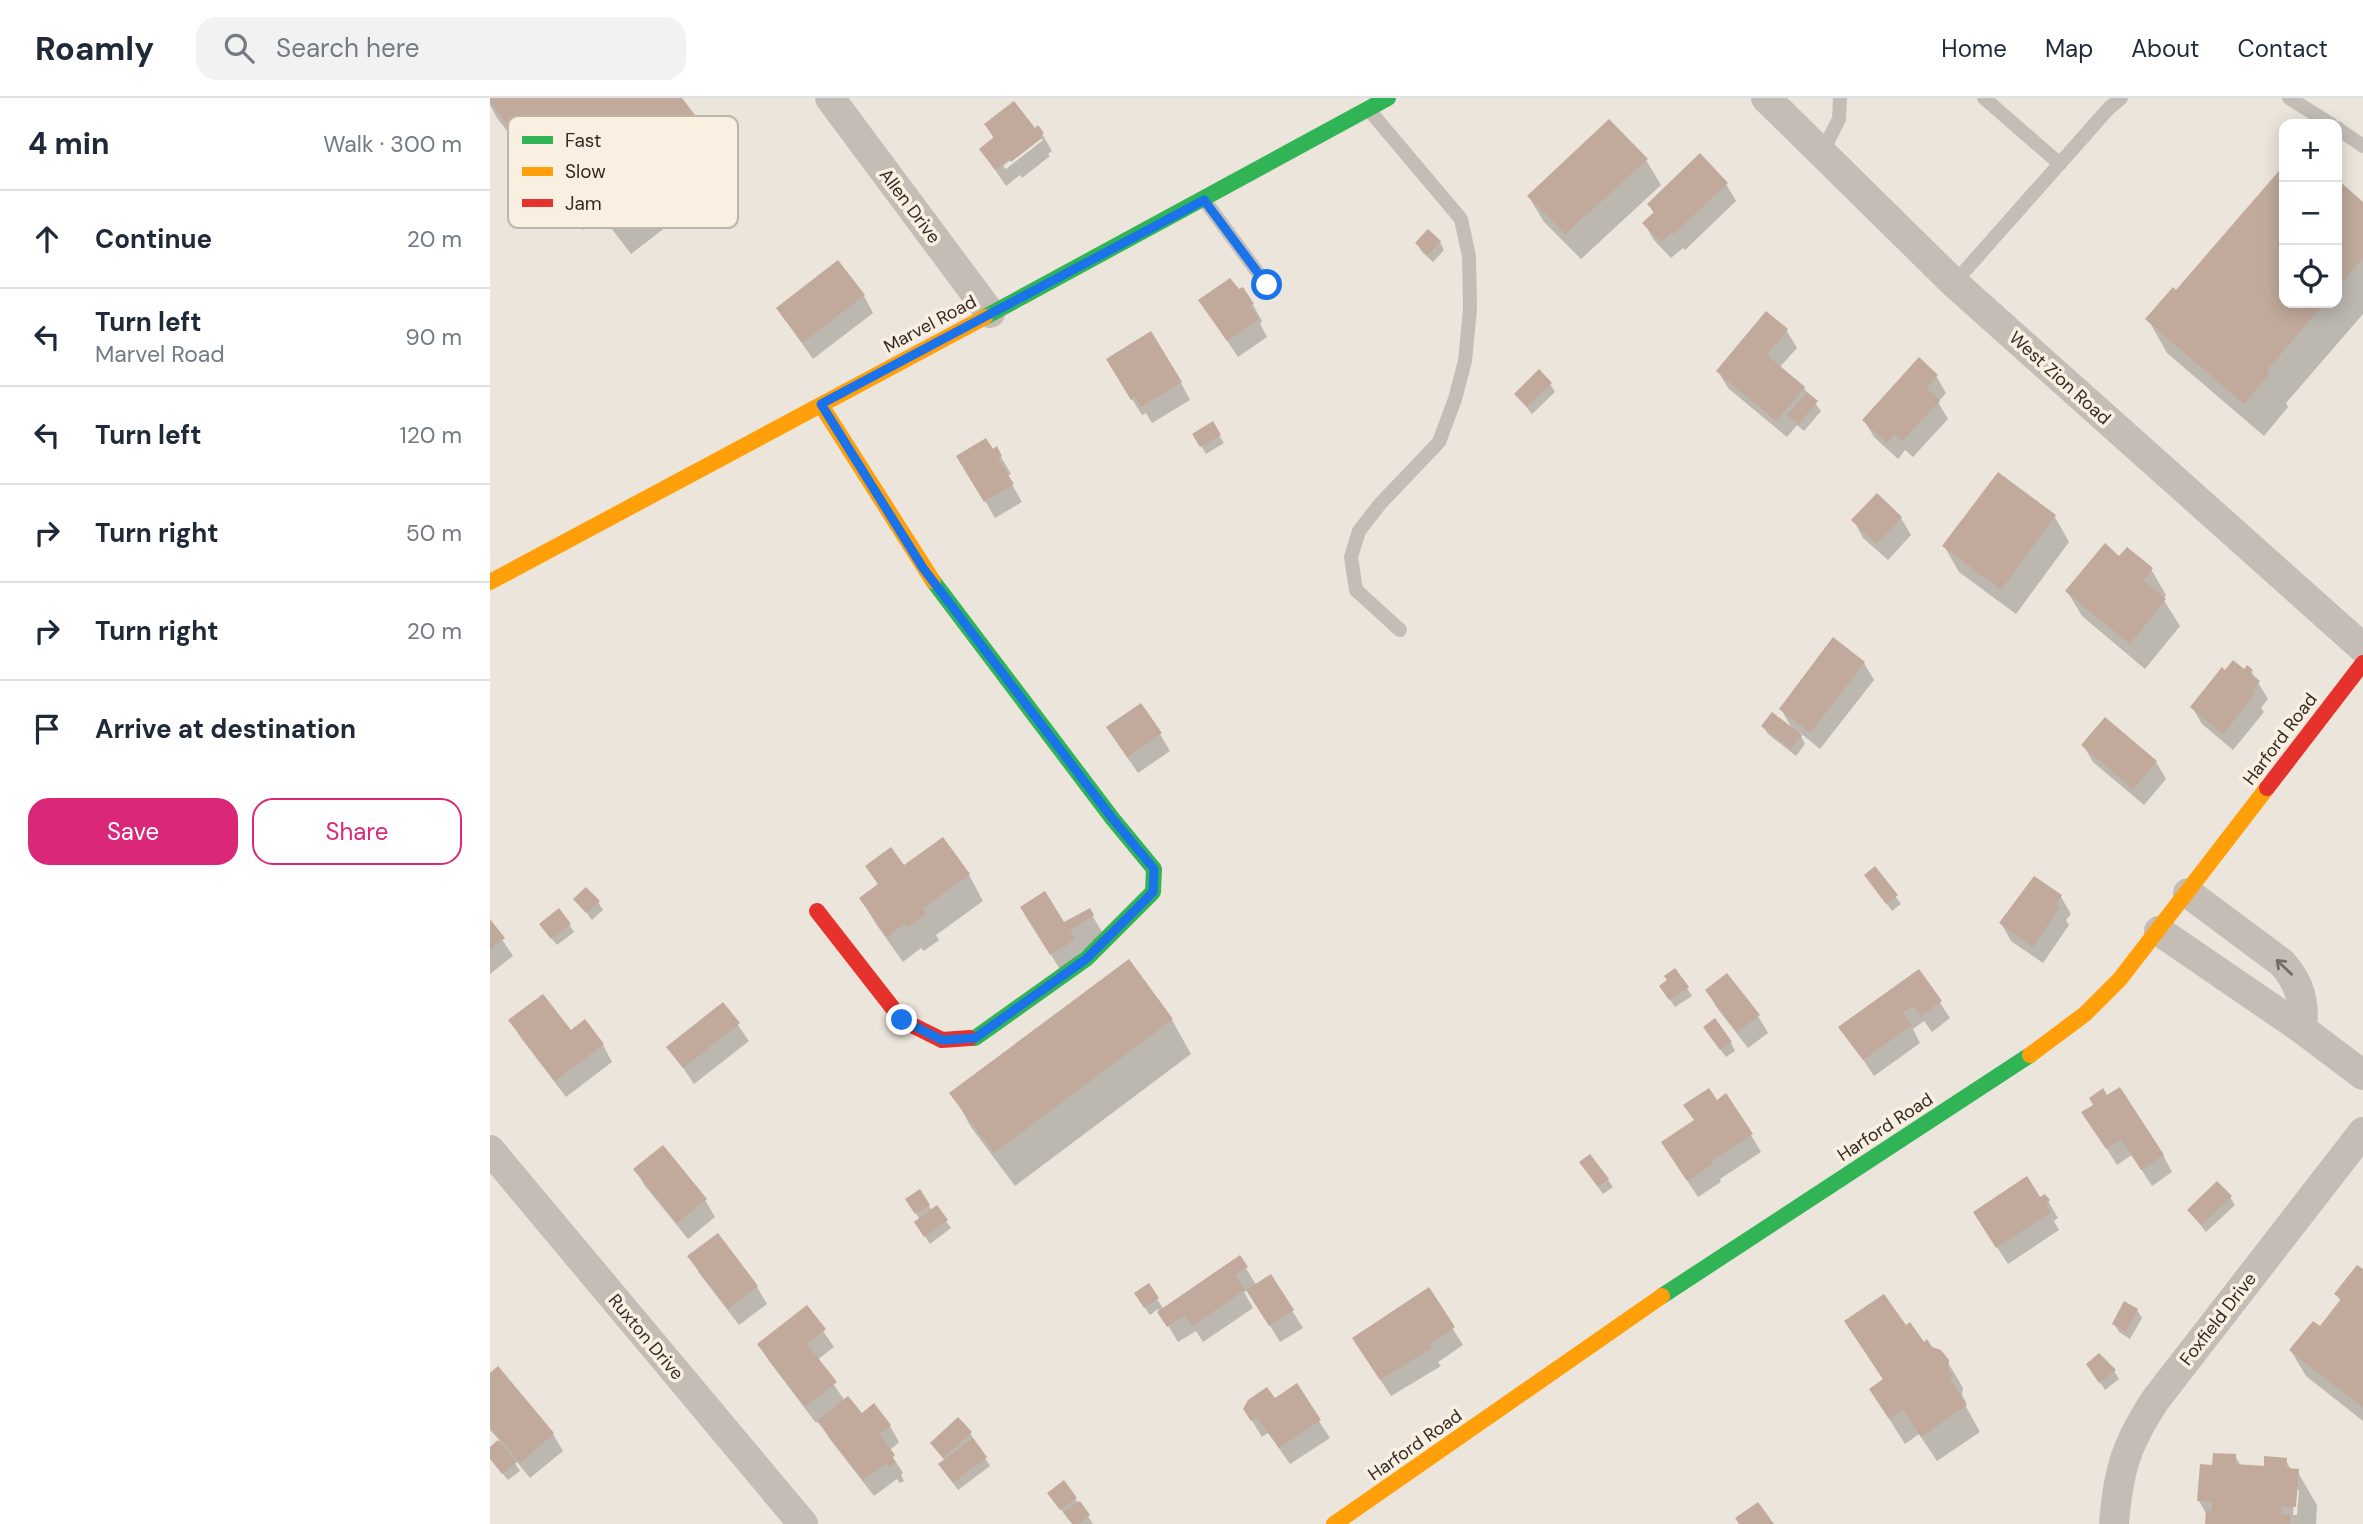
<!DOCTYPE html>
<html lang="en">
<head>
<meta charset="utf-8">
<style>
	:root { --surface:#fff; --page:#f2f2f3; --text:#1f2937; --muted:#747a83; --line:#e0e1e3; --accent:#db2777 }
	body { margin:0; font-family:"DM Sans",sans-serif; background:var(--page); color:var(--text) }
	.controls { position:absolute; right:21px; top:21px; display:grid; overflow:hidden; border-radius:14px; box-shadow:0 4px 18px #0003 }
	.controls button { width:63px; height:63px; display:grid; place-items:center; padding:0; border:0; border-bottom:2px solid var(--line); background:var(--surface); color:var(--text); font:35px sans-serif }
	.stop { position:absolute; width:21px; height:21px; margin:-16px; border:5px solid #1a73e8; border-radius:50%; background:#fff }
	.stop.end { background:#1a73e8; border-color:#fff; box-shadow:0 2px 7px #0008 }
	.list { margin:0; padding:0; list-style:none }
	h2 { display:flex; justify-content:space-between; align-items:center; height:91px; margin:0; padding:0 28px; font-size:30px }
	h2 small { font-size:23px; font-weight:400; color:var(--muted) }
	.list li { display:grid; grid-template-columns:46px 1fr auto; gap:21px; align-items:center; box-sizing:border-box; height:98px; padding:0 28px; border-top:2px solid var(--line) }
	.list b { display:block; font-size:26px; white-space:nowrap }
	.list p { margin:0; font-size:23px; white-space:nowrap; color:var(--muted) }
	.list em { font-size:23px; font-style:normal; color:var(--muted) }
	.actions { display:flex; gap:14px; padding:21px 28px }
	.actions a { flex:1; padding:16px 0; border:2px solid var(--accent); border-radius:21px; text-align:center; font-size:24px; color:var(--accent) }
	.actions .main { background:var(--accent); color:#fff }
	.icon { flex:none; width:38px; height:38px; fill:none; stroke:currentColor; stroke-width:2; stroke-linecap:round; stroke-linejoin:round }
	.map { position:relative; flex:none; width:1873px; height:1426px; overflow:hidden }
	header { display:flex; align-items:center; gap:42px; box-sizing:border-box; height:98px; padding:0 35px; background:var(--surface); border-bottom:2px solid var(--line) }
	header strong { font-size:33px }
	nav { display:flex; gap:38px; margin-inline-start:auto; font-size:24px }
	.search { width:490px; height:63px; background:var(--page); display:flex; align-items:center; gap:18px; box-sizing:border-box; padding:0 24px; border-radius:21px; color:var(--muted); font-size:26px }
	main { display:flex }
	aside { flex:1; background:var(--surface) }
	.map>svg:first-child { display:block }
	.shadow { fill:#0003; fill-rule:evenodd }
	.building { fill:#c1aa9c }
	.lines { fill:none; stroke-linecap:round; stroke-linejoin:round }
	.lane { stroke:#c4bdb5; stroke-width:14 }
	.street { stroke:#c4bdb5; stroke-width:30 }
	.fast { stroke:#30b455; stroke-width:16 }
	.slow { stroke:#ff9f0a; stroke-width:16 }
	.jam { stroke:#e5322d; stroke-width:16 }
	.oneway { stroke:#756c65 }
	.route { stroke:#1a73e8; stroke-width:9 }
	.labels { text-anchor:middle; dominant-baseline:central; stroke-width:7; stroke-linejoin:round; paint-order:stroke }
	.street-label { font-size:18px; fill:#342a24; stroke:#faf0e1 }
	.key { fill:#faf0e1; stroke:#bfb5a8; stroke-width:2 }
	.key-label { font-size:19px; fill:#342a24 }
</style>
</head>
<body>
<header>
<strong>Roamly</strong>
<div class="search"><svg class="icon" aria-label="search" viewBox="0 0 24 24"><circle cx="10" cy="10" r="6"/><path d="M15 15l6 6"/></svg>Search here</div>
<nav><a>Home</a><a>Map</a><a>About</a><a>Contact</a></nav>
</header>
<main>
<aside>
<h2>4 min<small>Walk · 300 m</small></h2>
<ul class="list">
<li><svg class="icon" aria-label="ahead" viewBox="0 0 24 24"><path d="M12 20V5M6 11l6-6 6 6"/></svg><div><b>Continue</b></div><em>20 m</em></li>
<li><svg class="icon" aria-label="left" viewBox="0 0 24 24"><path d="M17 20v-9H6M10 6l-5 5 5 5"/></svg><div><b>Turn left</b><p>Marvel Road</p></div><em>90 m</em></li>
<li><svg class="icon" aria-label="left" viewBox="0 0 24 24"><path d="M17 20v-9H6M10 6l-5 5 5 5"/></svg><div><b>Turn left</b></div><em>120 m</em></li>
<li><svg class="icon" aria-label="right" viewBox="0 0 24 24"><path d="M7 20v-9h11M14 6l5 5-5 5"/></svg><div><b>Turn right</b></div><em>50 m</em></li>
<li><svg class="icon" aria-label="right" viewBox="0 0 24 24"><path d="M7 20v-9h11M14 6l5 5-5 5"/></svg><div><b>Turn right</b></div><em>20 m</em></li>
<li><svg class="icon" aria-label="arrive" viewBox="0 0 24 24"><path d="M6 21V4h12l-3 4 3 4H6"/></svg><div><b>Arrive at destination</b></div></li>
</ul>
<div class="actions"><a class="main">Save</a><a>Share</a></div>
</aside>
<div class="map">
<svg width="1873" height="1426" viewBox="0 0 1873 1426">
	<rect width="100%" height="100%" fill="#ece5db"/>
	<g class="shadow">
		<path d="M0 0H189L223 44 242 78 141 156 112 118 93 132 7 20 0 7Z"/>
		<path d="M496 27 545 32 552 36 562 53 558 56 560 58 532 80 530 77 516 88 491 51 504 41ZM550 39 553 42 516 71 513 68Z"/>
		<path d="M1156 62 1171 87 1091 161 1054 124 1039 99Z"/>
		<path d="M1794 69V205H1847V83L1873 106V216L1796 305 1798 309 1774 338 1677 255 1658 221 1687 194Z"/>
		<path d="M1236 86 1246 103 1195 152 1193 150 1181 160 1164 142 1154 125 1164 116 1159 106Z"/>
		<path d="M950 144 954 152 943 164 932 154 927 146Z"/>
		<path d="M374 198 383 215 323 261 288 211Z"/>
		<path d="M710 202 763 207 772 223 770 226 777 239 748 259Z"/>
		<path d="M1277 216 1297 233 1307 250 1289 270 1314 290 1331 313 1314 333 1307 327 1297 339 1238 290 1228 273Z"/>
		<path d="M1446 278 1456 295 1448 304 1458 321 1423 359 1415 352 1408 361 1384 339 1374 322Z"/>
		<path d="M628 279 691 285 700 302 662 325 656 315 652 317Z"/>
		<path d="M1060 286 1065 294 1042 316 1026 296Z"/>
		<path d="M722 326 734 345 716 356 704 336Z"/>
		<path d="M506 351 521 376 517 378 532 404 505 420 469 358Z"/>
		<path d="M1565 419 1579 444 1526 516 1469 474 1454 448Z"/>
		<path d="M1411 420 1421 437 1398 462 1373 440 1364 423Z"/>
		<path d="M1630 460 1661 471 1676 497 1673 501 1690 528 1655 571 1592 518 1577 493Z"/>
		<path d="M1374 565 1384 582 1330 651 1309 634 1315 646 1306 658 1278 636 1273 628 1303 632 1291 611Z"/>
		<path d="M1761 573 1778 601 1771 610 1774 614 1743 652 1712 626 1702 609 1735 574Z"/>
		<path d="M670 636 680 653 648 675 628 646Z"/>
		<path d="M1593 647 1666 664 1676 681 1654 707 1603 664Z"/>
		<path d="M453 741 479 777 493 803 446 837 449 842 434 853 431 850 413 864 386 826 371 801 389 788 377 768 413 770Z"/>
		<path d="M1385 771 1411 806 1402 813 1381 785Z"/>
		<path d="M1544 780 1571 799 1581 816 1576 822 1579 827 1553 865 1521 843 1511 825Z"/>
		<path d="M86 801 108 804 113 812 102 822Z"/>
		<path d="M599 812 612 834 571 873 542 826H574Z"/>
		<path d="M0 823 23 858 0 876Z"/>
		<path d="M79 826 84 834 67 847 56 834Z"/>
		<path d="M638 864 682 922 701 956 525 1088 481 1029 462 995Z"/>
		<path d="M1429 873 1460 920 1442 934 1434 923 1423 931 1430 945 1384 978 1351 929Z"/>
		<path d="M1197 890 1202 898 1185 909 1176 896Z"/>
		<path d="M1217 893 1268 918 1278 935 1258 950 1227 910Z"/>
		<path d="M233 906 259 943 204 986 179 949Z"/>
		<path d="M21 923 113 947 122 964 76 999 31 940Z"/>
		<path d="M1220 937 1241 945 1245 953 1236 959Z"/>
		<path d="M1226 1004 1261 1037 1271 1054 1230 1081 1231 1084 1208 1099 1183 1061 1205 1024Z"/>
		<path d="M1594 1015 1673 1057 1682 1074 1662 1088 1642 1057 1627 1067Z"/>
		<path d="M145 1071 215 1102 225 1119 198 1141 155 1088Z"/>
		<path d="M1096 1072 1118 1082 1123 1089 1113 1096Z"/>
		<path d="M430 1094 442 1113 456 1123 461 1130 440 1146 431 1132 430 1122 418 1102Z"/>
		<path d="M1555 1098 1568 1120 1564 1123 1569 1132 1518 1166 1495 1131Z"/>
		<path d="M1740 1099 1745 1107 1716 1134 1699 1112Z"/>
		<path d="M200 1158 267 1189 277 1206 249 1227 209 1175Z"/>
		<path d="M756 1170 766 1187 780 1178 813 1230 790 1244 758 1192 754 1194 763 1210 713 1244 706 1233 688 1244 668 1211 660 1217 651 1204 667 1201 674 1212Z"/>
		<path d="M1873 1173V1323L1816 1278 1801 1253 1830 1231 1851 1204 1846 1196Z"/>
		<path d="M938 1192 973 1247 948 1264 951 1268 901 1298 874 1257Z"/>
		<path d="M317 1209 344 1249 327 1262 355 1303 371 1318 400 1328 409 1344 399 1353 413 1375 411 1377 414 1383 410 1385 407 1381 384 1398 339 1340 329 1323 326 1325 279 1263 269 1247Z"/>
		<path d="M1647 1212 1652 1220 1640 1241 1629 1234 1624 1226Z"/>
		<path d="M1356 1224 1415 1230 1441 1250 1457 1263 1473 1290 1472 1297 1476 1304 1474 1305 1490 1334 1447 1363 1429 1336 1415 1346 1381 1292 1394 1283Z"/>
		<path d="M8 1270 63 1336 73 1353 40 1380 27 1364 25 1365 30 1373 18 1382 0 1360V1351L10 1343 0 1332V1277Z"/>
		<path d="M1624 1273 1629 1281 1615 1292 1603 1274Z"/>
		<path d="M806 1288 840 1340 800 1366 778 1335 772 1339 755 1311 784 1303Z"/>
		<path d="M480 1335 500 1368 468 1392 455 1374V1363L442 1345Z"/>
		<path d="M1745 1358 1751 1368 1775 1370 1795 1361 1802 1373H1807L1827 1407 1826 1426H1717V1417L1709 1403 1724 1369ZM1805 1392H1809L1807 1417H1803Z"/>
		<path d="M585 1401 589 1405 603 1426H583L564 1403Z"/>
	</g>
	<g class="building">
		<path d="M0 0H192L225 43 120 123 91 85 73 99 0 4Z"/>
		<path d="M524 3 545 30 548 27 554 35 550 38 552 40 521 64 519 61 505 72 489 51 504 39 494 26Z"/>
		<path d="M1119 21 1158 61 1075 136 1037 98Z"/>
		<path d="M1210 55 1238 85 1184 136 1182 134 1171 144 1152 125 1164 114 1157 106Z"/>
		<path d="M1794 67V205H1835L1777 272 1780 275 1754 306 1655 221 1683 189 1686 192Z"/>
		<path d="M1847 81 1873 104V160L1847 191Z"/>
		<path d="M938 131 951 143 938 157 925 145Z"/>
		<path d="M348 162 375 197 312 245 286 210Z"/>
		<path d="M740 180 749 191 753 189 764 206 760 208 769 221 737 243 708 202Z"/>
		<path d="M1276 213 1298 231 1277 257 1315 289 1286 323 1226 273Z"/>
		<path d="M661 233 692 284 651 309 645 299 641 302 616 261Z"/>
		<path d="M1429 259 1448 277 1436 290 1450 303 1412 343 1405 336 1397 345 1372 322Z"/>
		<path d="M1049 271 1062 285 1037 309 1024 296Z"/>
		<path d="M1317 294 1328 303 1309 326 1297 317Z"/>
		<path d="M723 323 731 337 710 349 702 336Z"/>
		<path d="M496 340 503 351 507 348 512 358 508 361 524 386 494 404 466 358Z"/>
		<path d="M1508 374 1566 417 1511 492 1452 448Z"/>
		<path d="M1387 395 1412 419 1387 446 1361 422Z"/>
		<path d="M1615 445 1629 458 1637 449 1663 470 1653 482 1676 501 1640 546 1575 493Z"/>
		<path d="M1343 539 1375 564 1320 635 1289 611Z"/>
		<path d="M1743 562 1754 571 1757 567 1763 572 1760 575 1770 583 1762 593 1765 596 1733 636 1700 609 1732 569 1735 572Z"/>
		<path d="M651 605 672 635 637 659 616 629Z"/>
		<path d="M1282 614 1312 637 1301 651 1271 628Z"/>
		<path d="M1615 619 1667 663 1643 691 1591 647Z"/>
		<path d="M453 739 480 776 432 811 436 816 418 829 415 825 397 839 369 800 388 786 375 768 401 749 414 767Z"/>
		<path d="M1385 768 1408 797 1396 806 1374 777Z"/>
		<path d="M1544 778 1572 797 1566 806 1570 809 1543 849 1509 825Z"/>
		<path d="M96 789 110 803 96 815 83 801Z"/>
		<path d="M555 793 574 824 600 810 604 817 580 832 586 841 560 857 530 809Z"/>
		<path d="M69 810 81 826 61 841 49 826Z"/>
		<path d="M0 821 15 840 0 852Z"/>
		<path d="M639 861 683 921 504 1055 459 995Z"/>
		<path d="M1185 870 1199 889 1179 902 1169 888 1177 882 1174 878Z"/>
		<path d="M1429 871 1452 903 1431 918 1423 908 1413 914 1422 927 1373 962 1348 929Z"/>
		<path d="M1237 875 1270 917 1247 934 1215 892Z"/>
		<path d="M53 896 81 932 95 921 114 946 65 983 18 922Z"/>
		<path d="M233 904 250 925 193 970 176 949Z"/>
		<path d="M1225 920 1242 944 1230 952 1213 929Z"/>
		<path d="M1630 989 1674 1057 1651 1072 1631 1041 1616 1051 1591 1014 1603 1007 1599 1000 1613 990 1617 997Z"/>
		<path d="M1219 990 1227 1002 1236 995 1263 1036 1221 1063 1223 1066 1197 1083 1171 1044 1204 1022 1193 1007Z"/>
		<path d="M173 1047 217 1101 187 1125 143 1071Z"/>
		<path d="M1100 1056 1119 1081 1108 1089 1089 1064Z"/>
		<path d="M1537 1078 1550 1099 1555 1096 1560 1102 1556 1106 1561 1114 1506 1150 1483 1114Z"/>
		<path d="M1727 1083 1742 1098 1711 1127 1697 1112Z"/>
		<path d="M430 1091 440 1107 425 1116 415 1101Z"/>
		<path d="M447 1107 458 1122 434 1139 424 1124Z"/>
		<path d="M228 1135 268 1188 238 1211 197 1158Z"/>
		<path d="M750 1157 758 1169 745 1177 755 1192 702 1228 695 1217 677 1229 667 1214Z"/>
		<path d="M1867 1167 1873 1171V1310L1799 1252 1823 1223 1830 1228 1851 1201 1844 1196Z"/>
		<path d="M781 1176 804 1212 779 1228 756 1192Z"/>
		<path d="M659 1185 669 1200 654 1210 644 1195Z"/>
		<path d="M939 1189 965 1229 940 1246 942 1250 890 1282 862 1240Z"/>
		<path d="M1394 1196 1416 1227 1420 1224 1434 1244 1437 1241 1442 1249 1451 1252 1459 1262 1458 1271 1463 1278 1459 1280 1477 1307 1431 1339 1413 1312 1399 1321 1379 1291 1393 1281 1354 1223Z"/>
		<path d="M1634 1203 1648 1211 1636 1234 1622 1226Z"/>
		<path d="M317 1207 336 1231 317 1246 347 1284 315 1309 267 1246Z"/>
		<path d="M1609 1255 1626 1272 1609 1285 1596 1266Z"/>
		<path d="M8 1268 64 1335 30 1365 0 1329V1275Z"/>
		<path d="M807 1285 831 1322 789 1350 767 1319 761 1323 753 1311 758 1302 777 1289 785 1300Z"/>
		<path d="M358 1298 372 1315 384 1305 401 1327 389 1336 405 1357 402 1360 406 1365 399 1369 396 1365 373 1382 327 1323Z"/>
		<path d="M468 1319 482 1334 453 1360 440 1345Z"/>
		<path d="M483 1340 497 1359 463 1385 448 1366Z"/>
		<path d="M8 1342 27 1364 12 1376 0 1361V1349Z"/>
		<path d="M1723 1355 1746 1356V1366L1774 1368V1358L1797 1360 1796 1370 1809 1371 1806 1409 1792 1408 1791 1416 1800 1417V1426H1715L1716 1412 1722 1413V1404L1707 1403 1710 1366 1722 1367Z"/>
		<path d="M574 1382 587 1400 570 1412 557 1395Z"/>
		<path d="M590 1403 600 1417 588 1426H582L573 1414Z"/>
		<path d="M1268 1404 1284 1426H1249L1245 1420Z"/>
	</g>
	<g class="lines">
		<g class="lane">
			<path d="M1494 0 1570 66"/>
			<path d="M1799 0 1841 26"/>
			<path d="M879 12 971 121 979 158 980 211 975 263 965 301 949 344 890 406 869 433 861 459 866 492 910 532"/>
			<path d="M1847 30 1873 48"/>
			<path d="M1332 55 1349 21 1350 0"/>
			<path d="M715 103 777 187"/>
			<path d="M1464 185 1619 10 1631 0"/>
		</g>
		<g class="street">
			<path d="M340 0 500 215"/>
			<path d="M1276 0 1464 185 1873 550"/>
			<path d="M1698 795 1792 865C1810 885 1815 904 1812 931"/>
			<path d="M1669 833 1812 931 1873 977"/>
			<path d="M0 1052 313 1426"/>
			<path d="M1624 1426C1628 1373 1636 1346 1666 1301L1873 1034"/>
		</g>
		<g class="fast">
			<path d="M495 219 898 0"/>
			<path d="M443 483 622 720 664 771 663 794 596 861 485 940H480"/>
			<path d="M1172 1198 1540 957"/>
		</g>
		<g class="slow">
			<path d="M331 307 443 483"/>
			<path d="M0 484 495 219"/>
			<path d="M1540 957 1595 916 1630 881 1777 690"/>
			<path d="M844 1426 1172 1198"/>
		</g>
		<g class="jam">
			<path d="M1777 690 1873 565"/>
			<path d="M327 813 412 922 452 942 480 940"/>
		</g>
	</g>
	<defs><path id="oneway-shaft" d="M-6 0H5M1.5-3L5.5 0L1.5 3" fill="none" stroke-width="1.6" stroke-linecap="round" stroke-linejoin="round" transform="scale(1.75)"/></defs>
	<use class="oneway" href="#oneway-shaft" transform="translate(1794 869) rotate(-136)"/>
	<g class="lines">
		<path class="route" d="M412 922 452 942 485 940 596 861 663 794 664 771 622 720 433 470 331 306 714 102 777 187"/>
	</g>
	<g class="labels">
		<g class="street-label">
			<text transform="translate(420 108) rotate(53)">Allen Drive</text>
			<text transform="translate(440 226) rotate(-28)">Marvel Road</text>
			<text transform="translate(1570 280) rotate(42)">West Zion Road</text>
			<text transform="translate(1790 641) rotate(-53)">Harford Road</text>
			<text transform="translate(1395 1029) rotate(-33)">Harford Road</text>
			<text transform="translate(1728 1221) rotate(-52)">Foxfield Drive</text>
			<text transform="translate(156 1239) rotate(50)">Ruxton Drive</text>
			<text transform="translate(925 1347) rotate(-35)">Harford Road</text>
		</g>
	</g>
	<rect x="18" y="18" width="230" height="112" rx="10" class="key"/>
	<rect x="32" y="38" width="31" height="8" fill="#30b455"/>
	<rect x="32" y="69" width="31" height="9" fill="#ff9f0a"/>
	<rect x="32" y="101" width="31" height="8" fill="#e5322d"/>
	<g class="key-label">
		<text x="75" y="49">Fast</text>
		<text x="75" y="80">Slow</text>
		<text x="75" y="112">Jam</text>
	</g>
</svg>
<div class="controls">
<button>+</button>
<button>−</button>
<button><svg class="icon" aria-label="locate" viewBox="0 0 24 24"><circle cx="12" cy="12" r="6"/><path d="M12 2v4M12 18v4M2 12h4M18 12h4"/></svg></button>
</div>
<div class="stop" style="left:777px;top:187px"></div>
<div class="stop end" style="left:412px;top:922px"></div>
</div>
</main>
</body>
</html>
